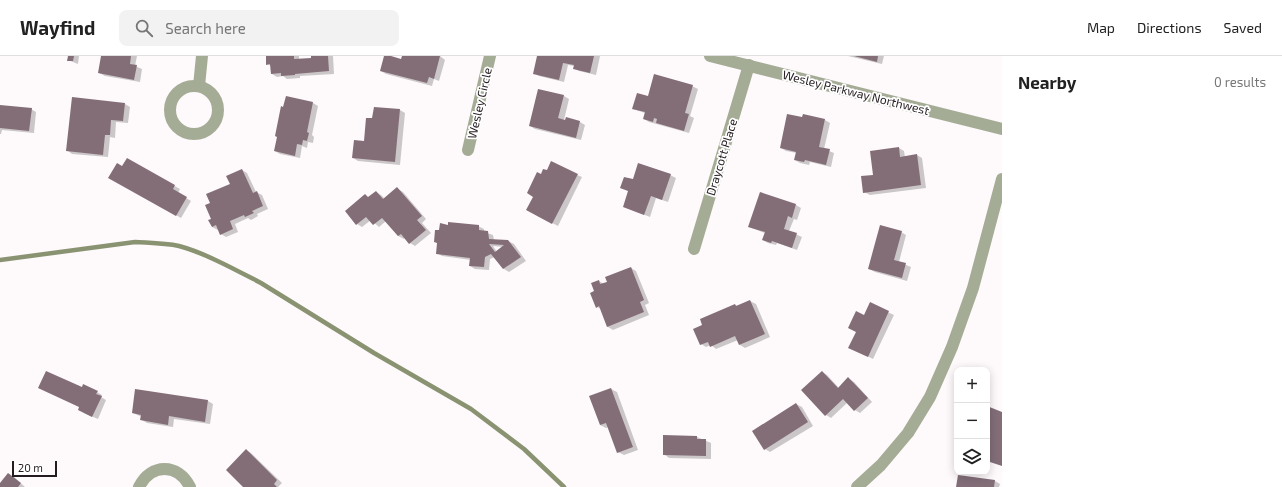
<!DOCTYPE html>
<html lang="en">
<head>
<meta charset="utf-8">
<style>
	:root { --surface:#fff; --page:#f2f2f2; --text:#222; --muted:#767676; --line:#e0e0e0 }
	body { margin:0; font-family:"Exo 2",sans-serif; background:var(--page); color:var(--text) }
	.controls { position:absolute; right:12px; bottom:12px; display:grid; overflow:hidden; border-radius:8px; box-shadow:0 2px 10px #0003 }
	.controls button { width:36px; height:36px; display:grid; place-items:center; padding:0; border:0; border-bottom:1px solid var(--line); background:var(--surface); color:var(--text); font:20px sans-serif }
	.scale { position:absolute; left:12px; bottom:10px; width:45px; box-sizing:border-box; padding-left:4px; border:2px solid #231b1f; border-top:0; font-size:11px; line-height:14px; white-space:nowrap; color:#231b1f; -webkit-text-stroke:3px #fff; paint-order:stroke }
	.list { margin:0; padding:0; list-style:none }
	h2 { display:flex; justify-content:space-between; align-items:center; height:52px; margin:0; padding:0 16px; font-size:17px }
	h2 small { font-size:13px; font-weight:400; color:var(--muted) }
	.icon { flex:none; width:22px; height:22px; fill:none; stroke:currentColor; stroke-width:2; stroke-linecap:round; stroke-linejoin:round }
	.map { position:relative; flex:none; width:1002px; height:431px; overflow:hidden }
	header { display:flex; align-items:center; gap:24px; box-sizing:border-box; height:56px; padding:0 20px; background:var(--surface); border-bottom:1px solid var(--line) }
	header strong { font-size:19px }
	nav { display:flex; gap:22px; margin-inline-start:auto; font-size:14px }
	.search { width:280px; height:36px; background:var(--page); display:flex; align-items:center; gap:10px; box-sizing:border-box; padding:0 14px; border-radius:8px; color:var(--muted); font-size:15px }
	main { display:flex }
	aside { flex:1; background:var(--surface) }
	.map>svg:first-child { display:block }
	.shadow { fill:#0003; fill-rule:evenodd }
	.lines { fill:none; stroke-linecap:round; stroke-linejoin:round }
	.stream { stroke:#8a9371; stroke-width:4.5 }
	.building { fill:#836e78; fill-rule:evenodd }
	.minor { stroke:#a5ac96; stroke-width:12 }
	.labels { text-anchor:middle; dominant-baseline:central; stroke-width:3.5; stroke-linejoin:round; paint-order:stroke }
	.street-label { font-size:12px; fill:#231b1f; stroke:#fff }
</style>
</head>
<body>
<header>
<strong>Wayfind</strong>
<div class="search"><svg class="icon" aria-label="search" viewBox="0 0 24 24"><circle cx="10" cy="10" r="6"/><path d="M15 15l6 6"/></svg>Search here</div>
<nav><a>Map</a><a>Directions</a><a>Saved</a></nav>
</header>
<main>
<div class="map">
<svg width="1002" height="431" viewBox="0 0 1002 431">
	<rect width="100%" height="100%" fill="#fef9fb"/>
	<g class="shadow">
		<path d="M69 0H79L78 8 68 4Z"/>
		<path d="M102 0H137L135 10 142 13 140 26 105 20 99 17Z"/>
		<path d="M267 0H299V4L312 3V0H333L334 18 300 20V22L287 23 283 20 277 21 272 18 271 10 267 8Z"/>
		<path d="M385 0 402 4 403 0H440L445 4 439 25 434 23 432 30 386 18 381 15Z"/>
		<path d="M538 0H600L596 19 579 15 574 12V10L568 9 564 26 539 20 534 17Z"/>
		<path d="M848 0H884L882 8Z"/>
		<path d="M692 30 698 33 690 60 694 62 689 77 649 66 644 63 645 57 633 53Z"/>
		<path d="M539 34 564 40 569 43 564 64 566 65 567 62 580 66 585 69 581 84 535 73 530 70Z"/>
		<path d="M313 47 318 50 312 79 314 81 313 87 308 86 307 92 302 90 300 102 280 98 275 95 284 52Z"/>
		<path d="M125 48 130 51 128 67 116 66 115 82 110 81 108 101 72 98 67 94Z"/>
		<path d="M0 50 31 53 36 56 34 77 2 74 1 78H0Z"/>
		<path d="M400 54 405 57 400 109 358 105 353 102 365 87 373 64Z"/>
		<path d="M825 64 830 67 824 93 834 97 831 111 810 106 809 109 800 107 795 104 797 97 786 95 781 92Z"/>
		<path d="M899 92 904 95 905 101 917 99 922 102 926 132 870 139 864 136 874 120Z"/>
		<path d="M127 103 180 133 178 137 191 145 181 162 110 121 122 112Z"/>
		<path d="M242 114 247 117 256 136 262 139 268 153 257 158 258 160 251 164 248 162 235 168 238 176 226 181 221 178 219 173 218 174 212 171V147L231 128Z"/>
		<path d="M542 119H577L582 121 558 170 533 157 534 140Z"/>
		<path d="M670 119 676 122 668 146 656 142 650 161 624 151 634 125Z"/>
		<path d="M398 133 403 136 426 163 422 167 431 177 415 190 410 187 405 181 404 183 398 180 386 165 379 171 371 164 362 171 357 168 369 142 376 136 381 139 385 143Z"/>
		<path d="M760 137 796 149 801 152 797 164 794 163 789 175 802 181 797 194 777 187 776 189 768 187 763 184 765 177 749 171Z"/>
		<path d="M449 170H478L484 173V176L493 179 494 184 508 185 514 188 526 205 509 216 504 213 495 201 490 203 489 214 475 213 470 210 471 204 442 200 437 197 439 175ZM493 190 503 191 497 196Z"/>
		<path d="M901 176 906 179 899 206 911 211 907 225 875 216 869 213Z"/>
		<path d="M631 212 636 215 649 247 645 249 649 259 613 274 608 271 601 253 597 251 595 235 599 225 604 228Z"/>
		<path d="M750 245 756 248 770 281 745 292 740 289 738 284 716 293 711 289 706 291 701 288 704 269 735 249 738 250Z"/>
		<path d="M870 248 894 259 873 303 855 294 857 276Z"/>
		<path d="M822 316 827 319 839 332 849 323 854 326 872 346 860 357 855 354 848 346 831 362 826 359Z"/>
		<path d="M39 332H82L97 336 102 339 101 341 106 344 98 363 84 357 81 351Z"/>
		<path d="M611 333 617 336 638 394 624 399 618 396 609 371 606 372 600 369Z"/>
		<path d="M136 334 208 345 213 348 210 368 174 363 173 371 147 367 142 364V361L133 357Z"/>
		<path d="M796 348 802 351 813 370 770 396 765 393Z"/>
		<path d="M697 381 711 387V403L669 402 664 398Z"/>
		<path d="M246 394 251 397 282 427 278 431H245Z"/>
		<path d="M8 418 14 421 25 431H0V428Z"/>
		<path d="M995 425 1000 428 999 431H957Z"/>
	</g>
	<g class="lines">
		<path class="stream" d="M0 204 135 186C150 187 164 187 179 190 205 197 236 214 261 227L374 297 471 353 524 393 564 431"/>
	</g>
	<g class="building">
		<path d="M68 0H74L73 5H67Z"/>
		<path d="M101 0H131L130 8 137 9 134 24 98 17Z"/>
		<path d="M266 0H294V3L311 2V0H328L329 15 295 18V19L281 20V17L271 18 270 8 266 9Z"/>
		<path d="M384 0H391L401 3 402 0H440L434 23 429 21 427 27 380 15Z"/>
		<path d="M537 0H594L590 17 573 13 574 9 563 7 559 24 533 18Z"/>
		<path d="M854 0H878L877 6Z"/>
		<path d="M654 18 693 29 685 57 689 58 684 75 656 67 657 63 654 62 653 66 643 63 645 56 632 53 637 37 648 40Z"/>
		<path d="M538 33 564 39 558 62 565 64 566 61 580 65 576 82 529 70Z"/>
		<path d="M286 40 313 46 307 76 309 77 307 85 303 84 302 89 297 88 295 100 274 95 277 81 275 80 281 50 283 51Z"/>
		<path d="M72 41 125 47 123 65 111 64 110 79H105L103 99 66 95Z"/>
		<path d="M0 49 32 52 29 75 0 72Z"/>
		<path d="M374 51 400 53 395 106 352 102 354 84 364 85 366 62H372Z"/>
		<path d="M787 58 802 61 803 58 825 63 819 91 830 93 826 109 805 104 804 106 794 104 796 96 780 92Z"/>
		<path d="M899 91 900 101 917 98 921 129 863 137 861 120 873 119 870 95Z"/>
		<path d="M127 102 175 129 173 133 187 141 176 160 108 122 117 107 122 110Z"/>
		<path d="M551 105 578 118 552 168 526 154 533 141 527 137 537 116 541 118 543 113 547 114Z"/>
		<path d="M638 107 671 118 662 144 651 140 644 159 623 151 628 135 620 132 624 121 633 123Z"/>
		<path d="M242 113 253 137 257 135 263 150 252 155 254 157 245 161 244 159 230 165 233 173 220 179 216 169 212 171 208 164 211 163 205 149 210 147 206 138 230 128 226 120Z"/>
		<path d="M397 131 422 160 417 164 426 174 409 188 401 178 398 180 382 162 373 169 366 161 356 169 345 155 365 138 368 141 376 135 383 143Z"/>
		<path d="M760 136 796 148 792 162 788 160 784 173 797 177 792 192 772 185 771 187 762 184 765 176 748 171Z"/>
		<path d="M448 166 479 169V174L488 175 489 183 508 184 521 201 503 213 491 198 485 201 484 211 469 210 470 202 436 198 437 187 434 186 435 174H439L440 167 448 169ZM489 188 504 189 495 196Z"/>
		<path d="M880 169 902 175 894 204 906 207 902 222 868 213Z"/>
		<path d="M631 211 644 244 640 246 644 256 607 271 599 250 596 252 590 237 594 235 591 227 599 224 600 228 607 226 605 221Z"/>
		<path d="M750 244 765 278 739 289 735 280 710 291 708 286 700 289 693 273 702 269 700 263 735 248 736 250Z"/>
		<path d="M870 246 889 255 868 301 848 292 856 276 848 272 856 255 864 259Z"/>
		<path d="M46 315 82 331 83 328 98 335 96 338 102 340 92 361 78 354 79 351 38 332Z"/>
		<path d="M822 315 838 332 848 321 868 342 854 355 843 343 825 360 801 334Z"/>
		<path d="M611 332 633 391 617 397 606 367 600 369 589 340Z"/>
		<path d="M135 333 208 344 205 366 169 360 168 369 140 364 141 359 132 357Z"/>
		<path d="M796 347 808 366 764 394 752 375Z"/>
		<path d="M987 350 1002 356V410L987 405Z"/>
		<path d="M663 379 697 380V383H706V400L663 399Z"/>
		<path d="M246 393 277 424 274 428 277 431H243L226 414Z"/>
		<path d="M8 417 21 427 18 431H0V427Z"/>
		<path d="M958 419 995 424 994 431H956Z"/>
	</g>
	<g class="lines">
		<g class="minor">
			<path d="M710 0 1002 73"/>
			<circle cx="194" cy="54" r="24"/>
			<path d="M199 30 202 0"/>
			<path d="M468 94 490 0"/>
			<path d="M694 193 749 9"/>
			<path d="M139 431C151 407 178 407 190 431"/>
			<path d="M857 431 881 409 908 377 930 341 952 291 973 232 1002 123"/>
		</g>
	</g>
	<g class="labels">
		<g class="street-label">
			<text transform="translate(856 36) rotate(14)">Wesley Parkway Northwest</text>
			<text transform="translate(479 47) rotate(-77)">Wesley Circle</text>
			<text transform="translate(721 101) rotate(-73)">Draycott Place</text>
		</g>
	</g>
</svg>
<div class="controls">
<button>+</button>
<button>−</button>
<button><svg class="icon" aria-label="layers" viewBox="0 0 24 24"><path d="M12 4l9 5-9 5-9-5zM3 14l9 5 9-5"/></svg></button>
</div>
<div class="scale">20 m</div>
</div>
<aside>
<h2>Nearby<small>0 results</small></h2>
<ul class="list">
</ul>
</aside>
</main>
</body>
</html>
